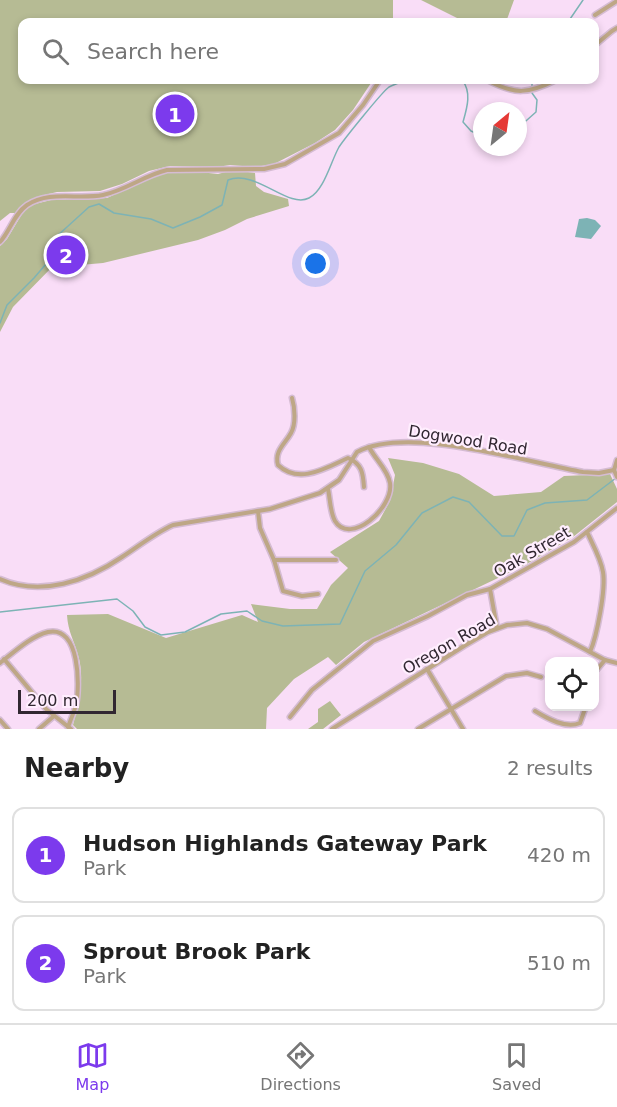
<!DOCTYPE html>
<html lang="en">
<head>
<meta charset="utf-8">
<style>
	:root { --surface:#fff; --page:#f2f2f2; --text:#222; --muted:#767676; --line:#e0e0e0; --accent:#7c3aed }
	body { margin:0; font-family:"DejaVu Sans",sans-serif; background:var(--page); color:var(--text) }
	.controls { position:absolute; right:18px; bottom:18px; display:grid; overflow:hidden; border-radius:12px; box-shadow:0 3px 9px #0003 }
	.controls button { width:54px; height:54px; display:grid; place-items:center; padding:0; border:0; border-bottom:2px solid var(--line); background:var(--surface); color:var(--text); font:30px sans-serif }
	.compass { position:absolute; left:473px; top:102px; width:54px; height:54px; border-radius:50%; background:var(--surface); box-shadow:0 3px 9px #0003; rotate:29deg }
	.scale { position:absolute; left:18px; bottom:15px; width:98px; box-sizing:border-box; padding-left:6px; border:3px solid #312731; border-top:0; font-size:16px; line-height:21px; white-space:nowrap; color:#312731; -webkit-text-stroke:4px #ffeefe; paint-order:stroke }
	.you { position:absolute; left:316px; top:264px; width:21px; height:21px; margin:-15px; border:4px solid #fff; border-radius:50%; background:#1a73e8; box-shadow:0 0 0 9px #1a73e833 }
	.badge { display:grid; place-items:center; width:39px; height:39px; border-radius:50%; background:var(--accent); color:#fff; font-size:20px; font-weight:700 }
	.pin { position:absolute; translate:-50% -50%; border:3px solid #fff; box-shadow:0 2px 6px #0006 }
	.list { margin:0; padding:0; list-style:none }
	h2 { display:flex; justify-content:space-between; align-items:center; height:78px; margin:0; padding:0 24px; font-size:26px }
	h2 small { font-size:20px; font-weight:400; color:var(--muted) }
	.list li { display:grid; grid-template-columns:39px 1fr auto; gap:18px; align-items:center; box-sizing:border-box; height:96px; margin:0 12px 12px; padding:0 12px; border:2px solid var(--line); border-radius:12px }
	.list b { display:block; font-size:22px; white-space:nowrap }
	.list p { margin:0; font-size:20px; white-space:nowrap; color:var(--muted) }
	.list em { font-size:20px; font-style:normal; color:var(--muted) }
	.icon { flex:none; width:33px; height:33px; fill:none; stroke:currentColor; stroke-width:2; stroke-linecap:round; stroke-linejoin:round }
	.map { position:relative; flex:none; width:617px; height:729px; overflow:hidden }
	.search { position:absolute; background:var(--surface); box-shadow:0 3px 9px #0003; left:18px; right:18px; top:18px; height:66px; display:flex; align-items:center; gap:15px; box-sizing:border-box; padding:0 21px; border-radius:12px; color:var(--muted); font-size:22px }
	.sheet { height:294px; background:var(--surface) }
	nav { display:flex; justify-content:space-around; align-items:center; box-sizing:border-box; height:84px; border-top:2px solid var(--line); background:var(--surface); font-size:16px; color:var(--muted) }
	nav a { display:grid; justify-items:center; gap:3px }
	nav .on { color:var(--accent) }
	.map>svg:first-child { display:block }
	.green { fill:#b6bb94 }
	.water { fill:#7db3b5 }
	.lines { fill:none; stroke-linecap:round; stroke-linejoin:round }
	.stream { stroke:#7db3b5; stroke-width:1.5 }
	.minor-casing { stroke:#d5bcd3; stroke-width:7 }
	.minor { stroke:#bea786; stroke-width:4 }
	.labels { text-anchor:middle; dominant-baseline:central; stroke-width:4.5; stroke-linejoin:round; paint-order:stroke }
	.street-label { font-size:16px; fill:#312731; stroke:#ffeefe }
</style>
</head>
<body>
<div class="map">
<svg width="617" height="729" viewBox="0 0 617 729">
	<rect width="100%" height="100%" fill="#f9ddf7"/>
	<g class="green">
		<path d="M0 0H393V22H22V80H373L353 110 335 130 315 143 274 164 255 167 230 165 217 167 170 166 149 171 122 184 100 191 57 192 40 196 22 205 15 213H10L0 221Z"/>
		<path d="M421 0H514L506 22H465Z"/>
		<path d="M180 170 218 174 233 170 255 173 256 186 264 192 288 199 289 206 247 219 225 230 198 240 103 263 80 265 70 259 57 262 13 307 0 332V246L7 239 25 209 31 205 51 200 107 198 159 174Z"/>
		<path d="M388 458 423 463 459 474 494 496 541 492 564 476 610 474 617 489V502L573 537 525 565 364 642 336 665 328 657 294 679 267 708 266 729H77L73 725C79 703 85 678 78 655 74 640 68 632 67 615L108 614 166 638 242 615 258 622 251 604 290 609H317L331 585 348 568 330 552 379 521 390 501 395 475Z"/>
		<path d="M330 701 341 715 323 729H308L318 722V709Z"/>
	</g>
	<path class="water" d="M587 218 595 220 601 226 591 239 575 237 579 219Z"/>
	<g class="lines">
		<g class="stream">
			<path d="M568 22 583 0"/>
			<path d="M462 80C472 92 467 108 463 122L471 131 482 136"/>
			<path d="M518 128 536 112 537 100 532 93V80"/>
			<path d="M0 323 7 305 34 278 52 257 56 237 89 207 99 204 114 213 151 219 173 228 200 217 222 205 228 180C256 169 288 209 309 198 324 191 331 161 339 147 345 138 382 92 389 87 395 84 400 83 405 80"/>
			<path d="M0 612 117 599 133 611 145 627 161 635 185 632 221 614 247 611 262 621 283 626 340 624 365 571 396 545 422 513 453 497 469 502 502 536H514L527 510 545 503 587 500 616 478"/>
		</g>
		<defs>
			<g id="minor">
				<path d="M595 15 617 1"/>
				<path d="M594 46 612 31 617 28"/>
				<path d="M487 80C515 95 528 94 556 80"/>
				<path d="M0 242C10 231 14 214 27 205 50 190 78 200 103 195 126 190 145 175 167 170L264 169 285 164 339 133 363 105 380 80"/>
				<path d="M292 398C295 408 296 424 291 433 285 444 274 451 278 465 299 485 326 468 348 458 362 464 363 473 364 487"/>
				<path d="M617 460 614 470 617 477"/>
				<path d="M328 489C330 498 330 512 335 521 350 546 394 508 390 483 388 470 375 459 369 447"/>
				<path d="M258 511 260 528 274 560 283 591 302 596 318 594"/>
				<path d="M587 532C593 545 601 559 603 572 606 589 597 636 590 652"/>
				<path d="M274 560H336"/>
				<path d="M0 579C41 597 87 581 122 557 139 546 155 533 173 525L270 509 320 493 339 480 357 452C409 425 525 462 583 472L599 473 614 470"/>
				<path d="M497 628 490 589 574 542 617 508"/>
				<path d="M4 659 46 709 71 729"/>
				<path d="M0 663C13 653 31 636 48 632 80 625 80 686 76 705 74 712 71 719 68 727"/>
				<path d="M427 669 463 729"/>
				<path d="M594 673 605 660"/>
				<path d="M535 711C548 719 566 729 580 723L586 706"/>
				<path d="M290 717 312 690 373 641 428 616 467 595 490 589"/>
				<path d="M0 720 8 729"/>
				<path d="M39 729 54 716"/>
				<path d="M332 729 464 646 488 632 507 625 527 623 547 629 605 660 617 663"/>
				<path d="M418 729 506 676 527 673 541 677"/>
			</g>
		</defs>
		<use href="#minor" class="minor-casing"/>
		<use href="#minor" class="minor"/>
	</g>
	<g class="labels">
		<g class="street-label">
			<text transform="translate(468 440) rotate(9)">Dogwood Road</text>
			<text transform="translate(532 552) rotate(-30)">Oak Street</text>
			<text transform="translate(449 644) rotate(-30)">Oregon Road</text>
		</g>
	</g>
</svg>
<div class="controls">
<button><svg class="icon" aria-label="locate" viewBox="0 0 24 24"><circle cx="12" cy="12" r="6"/><path d="M12 2v4M12 18v4M2 12h4M18 12h4"/></svg></button>
</div>
<svg class="compass" viewBox="-18 -18 36 36"><path d="M0-13l5 13h-10z" fill="#e53935"/><path d="M0 13l5-13h-10z" fill="#767676"/></svg>
<div class="scale">200 m</div>
<div class="you"></div>
<div class="pin badge" style="left:175px;top:114px">1</div>
<div class="pin badge" style="left:66px;top:255px">2</div>
<div class="search"><svg class="icon" aria-label="search" viewBox="0 0 24 24"><circle cx="10" cy="10" r="6"/><path d="M15 15l6 6"/></svg>Search here</div>
</div>
<section class="sheet">
<h2>Nearby<small>2 results</small></h2>
<ul class="list">
<li><span class="badge">1</span><div><b>Hudson Highlands Gateway Park</b><p>Park</p></div><em>420 m</em></li>
<li><span class="badge">2</span><div><b>Sprout Brook Park</b><p>Park</p></div><em>510 m</em></li>
</ul>
</section>
<nav>
<a class="on"><svg class="icon" aria-label="map" viewBox="0 0 24 24"><path d="M3 6l6-2 6 2 6-2v14l-6 2-6-2-6 2zM9 4v14M15 6v14"/></svg>Map</a>
<a><svg class="icon" aria-label="directions" viewBox="0 0 24 24"><path d="M12 3l9 9-9 9-9-9zM9 14v-3h6M13 9l2 2-2 2"/></svg>Directions</a>
<a><svg class="icon" aria-label="saved" viewBox="0 0 24 24"><path d="M7 4h10v16l-5-4-5 4z"/></svg>Saved</a>
</nav>
</body>
</html>
